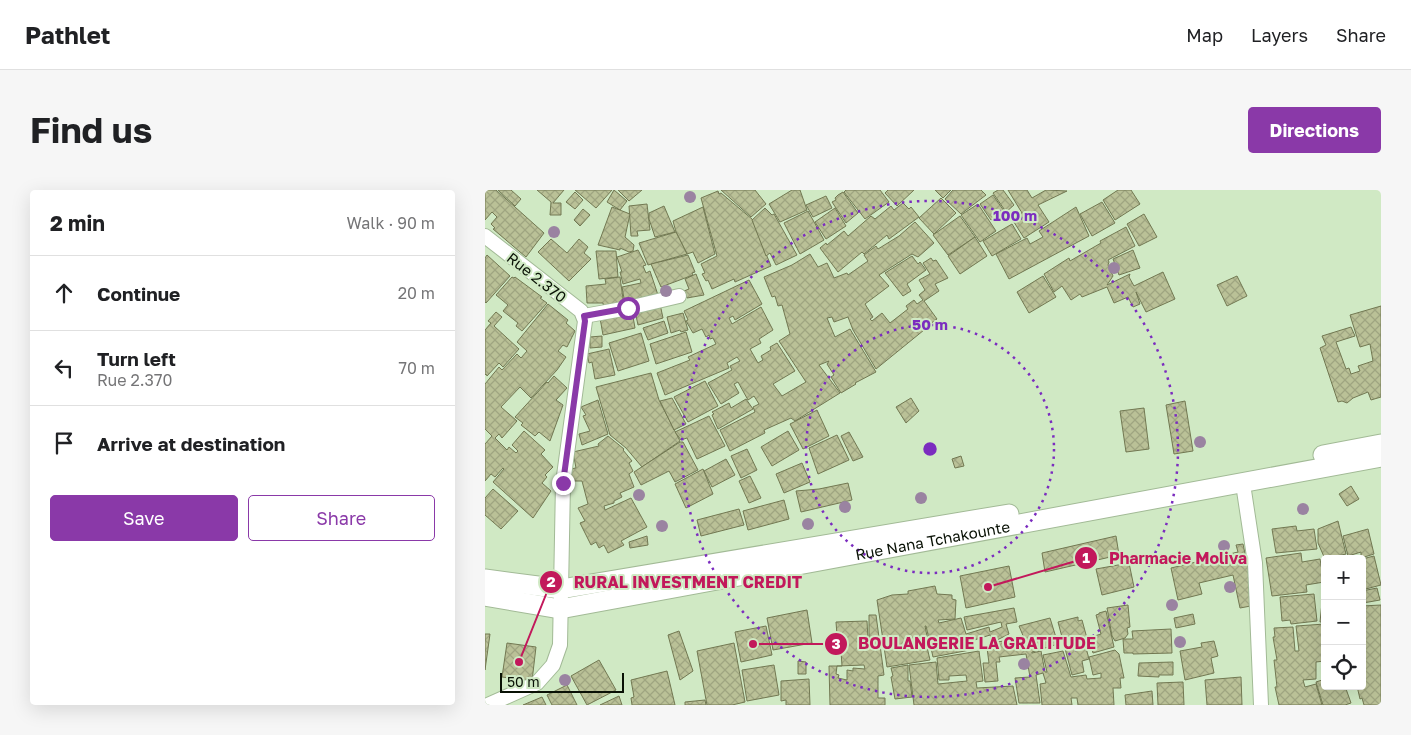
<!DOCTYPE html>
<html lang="en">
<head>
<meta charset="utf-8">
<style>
	:root { --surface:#fff; --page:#f6f6f6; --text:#202124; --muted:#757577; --line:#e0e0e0; --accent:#8a39a8 }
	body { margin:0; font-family:"Golos Text",sans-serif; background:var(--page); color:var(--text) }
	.controls { position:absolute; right:15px; bottom:15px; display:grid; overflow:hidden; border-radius:5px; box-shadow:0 5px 20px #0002 }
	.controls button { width:45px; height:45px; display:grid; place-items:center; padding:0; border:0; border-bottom:1px solid var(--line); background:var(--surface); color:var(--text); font:25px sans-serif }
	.scale { position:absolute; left:15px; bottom:12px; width:124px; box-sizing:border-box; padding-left:5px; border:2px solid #091105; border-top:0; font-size:14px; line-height:18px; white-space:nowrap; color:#091105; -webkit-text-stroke:4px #d0e9c4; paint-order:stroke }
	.stop { position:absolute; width:15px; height:15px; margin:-11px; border:4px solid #8a39a8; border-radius:50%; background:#fff }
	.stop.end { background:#8a39a8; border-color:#fff; box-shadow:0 1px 5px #0008 }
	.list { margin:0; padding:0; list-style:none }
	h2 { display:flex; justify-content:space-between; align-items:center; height:65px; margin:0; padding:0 20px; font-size:21px }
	h2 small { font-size:16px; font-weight:400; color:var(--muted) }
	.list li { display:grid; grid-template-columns:32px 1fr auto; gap:15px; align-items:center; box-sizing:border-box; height:75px; padding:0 20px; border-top:1px solid var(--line) }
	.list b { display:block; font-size:19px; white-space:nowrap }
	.list p { margin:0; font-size:16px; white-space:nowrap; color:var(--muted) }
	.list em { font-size:16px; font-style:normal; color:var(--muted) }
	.actions { display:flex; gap:10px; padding:15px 20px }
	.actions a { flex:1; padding:11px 0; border:1px solid var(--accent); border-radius:5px; text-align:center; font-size:18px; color:var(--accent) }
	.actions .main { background:var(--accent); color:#fff }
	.icon { flex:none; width:28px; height:28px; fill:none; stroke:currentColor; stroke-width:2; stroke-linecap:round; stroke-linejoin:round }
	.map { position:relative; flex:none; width:896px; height:515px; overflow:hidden; border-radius:5px }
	header { display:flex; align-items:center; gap:30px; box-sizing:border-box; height:70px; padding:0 25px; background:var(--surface); border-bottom:1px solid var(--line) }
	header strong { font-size:24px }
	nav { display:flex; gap:28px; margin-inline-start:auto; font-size:18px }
	.intro { display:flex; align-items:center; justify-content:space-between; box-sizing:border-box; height:120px; padding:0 30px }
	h1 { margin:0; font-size:35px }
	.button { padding:12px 22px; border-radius:5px; background:var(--accent); color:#fff; font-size:18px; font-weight:700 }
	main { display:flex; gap:30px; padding:0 30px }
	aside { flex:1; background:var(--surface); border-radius:5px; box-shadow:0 5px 20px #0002 }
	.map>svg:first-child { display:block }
	.building { fill:url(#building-cross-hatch); stroke:#727852; fill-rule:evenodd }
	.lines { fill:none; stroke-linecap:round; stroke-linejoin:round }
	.minor-casing { stroke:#a2ba96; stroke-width:16 }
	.secondary-casing { stroke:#a2ba96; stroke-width:21 }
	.minor { stroke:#fff; stroke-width:14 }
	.secondary { stroke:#fff; stroke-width:19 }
	.tree { fill:#9a83a1 }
	.route { stroke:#8a39a8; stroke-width:6 }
	.ring { fill:none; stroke:#7b2cbf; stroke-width:2.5; stroke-dasharray:2.5 5 }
	.labels { text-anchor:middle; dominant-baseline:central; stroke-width:4; stroke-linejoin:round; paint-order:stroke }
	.street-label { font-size:15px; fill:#091105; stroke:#d0e9c4 }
	.centre { fill:#7b2cbf; stroke:#d0e9c4; stroke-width:2.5 }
	.ring-label { font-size:15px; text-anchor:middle; font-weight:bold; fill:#7b2cbf; stroke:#d0e9c4; stroke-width:4; stroke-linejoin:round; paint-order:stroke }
	.leader { fill:none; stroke:#c2185b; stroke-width:2 }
	.callout-dot { fill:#c2185b; stroke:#d0e9c4; stroke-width:2 }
	.mark-label { font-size:15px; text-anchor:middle; font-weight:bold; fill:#fff }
	.callout-label { font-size:16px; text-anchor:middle; font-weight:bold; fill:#c2185b; stroke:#d0e9c4; stroke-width:4; stroke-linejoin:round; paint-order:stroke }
</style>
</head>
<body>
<header>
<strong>Pathlet</strong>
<nav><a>Map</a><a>Layers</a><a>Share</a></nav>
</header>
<div class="intro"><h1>Find us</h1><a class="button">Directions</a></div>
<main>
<aside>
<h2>2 min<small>Walk · 90 m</small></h2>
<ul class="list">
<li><svg class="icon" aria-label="ahead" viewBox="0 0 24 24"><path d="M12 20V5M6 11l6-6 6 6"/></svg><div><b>Continue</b></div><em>20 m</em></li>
<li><svg class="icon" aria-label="left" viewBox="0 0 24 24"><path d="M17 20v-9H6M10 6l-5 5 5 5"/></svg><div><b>Turn left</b><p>Rue 2.370</p></div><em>70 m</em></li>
<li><svg class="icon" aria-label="arrive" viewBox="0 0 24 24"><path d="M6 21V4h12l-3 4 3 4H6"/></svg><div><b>Arrive at destination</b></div></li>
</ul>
<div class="actions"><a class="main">Save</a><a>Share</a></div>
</aside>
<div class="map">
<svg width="896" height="515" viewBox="0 0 896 515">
	<defs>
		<pattern id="building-cross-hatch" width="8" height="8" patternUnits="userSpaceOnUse" patternTransform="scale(1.25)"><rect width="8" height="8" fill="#bac197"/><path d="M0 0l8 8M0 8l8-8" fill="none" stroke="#9fa581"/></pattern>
	</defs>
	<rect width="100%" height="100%" fill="#d0e9c4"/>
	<g class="building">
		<path d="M0 0H11L59 43 41 67 8 39 10 38 6 34 12 27 7 22 0 30Z"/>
		<path d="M13 0H26L36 9 30 16Z"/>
		<path d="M52 0H79L68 13H76V25H65L66 12Z"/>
		<path d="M90 0H127L111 18Z"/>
		<path d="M129 0 142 11 135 20 122 12Z"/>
		<path d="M133 0H157L144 11Z"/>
		<path d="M236 0H270L281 14 266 27Z"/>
		<path d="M307 0H315L322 20 295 32 284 14Z"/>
		<path d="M361 0H395L404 12 380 29 359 2Z"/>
		<path d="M403 0H429L412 16 400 3Z"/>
		<path d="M450 0H466L458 8Z"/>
		<path d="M468 0H496L501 5 476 24 460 9Z"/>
		<path d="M513 0H518L529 15 521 22 508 3Z"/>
		<path d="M523 0H542L547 8 561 0 582 1 553 15 564 32 539 48 527 29 537 23Z"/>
		<path d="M633 0H646L655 14 630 30 618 10Z"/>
		<path d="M233 1 234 4 236 3 267 29 286 76 250 92 249 89 227 99 223 90 221 91 217 84 220 83 216 74 232 66 216 8Z"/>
		<path d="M90 2 98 10 90 19 81 12Z"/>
		<path d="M358 2 373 23 361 33 347 12 351 10 350 8 353 5Z"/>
		<path d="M508 5 519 21 506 30 495 14Z"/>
		<path d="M341 6 347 18 328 27 321 15Z"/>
		<path d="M456 8 471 23 449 44 434 28Z"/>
		<path d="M617 12 630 33 607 46 595 24Z"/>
		<path d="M418 13 424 19 426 17 434 27 404 49 402 45 379 64 377 62 353 82 335 58 341 53 342 55 359 41 363 46 386 26 390 29 406 16 409 20Z"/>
		<path d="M162 14 165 40 152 41 153 46H146L144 16Z"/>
		<path d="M493 14 511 41 495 52 476 25Z"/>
		<path d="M179 16 190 42 170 47 164 29V23Z"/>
		<path d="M127 17 145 24 140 47 149 55 148 61 144 62 135 58V60L113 55Z"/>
		<path d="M218 17 230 64 213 73 208 62 202 64 191 42 188 31Z"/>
		<path d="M591 17 604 46 524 89 511 64 542 48 545 54 558 47 554 41Z"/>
		<path d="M280 18 287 25 289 24 312 65 291 75 285 63 281 66 267 30Z"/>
		<path d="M350 18 361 36 341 49 330 32Z"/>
		<path d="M98 19 105 25 95 36 89 30Z"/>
		<path d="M323 21 339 50 315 64 299 33Z"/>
		<path d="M659 24 672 47 654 56 642 34Z"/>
		<path d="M475 26 490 47 463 65 448 45Z"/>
		<path d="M430 32 449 53 433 67 427 64 394 85 404 96 380 114 388 127 385 129 387 131 397 123 405 133 423 119 421 116 429 110 432 114 438 110 434 105 440 100 434 90 445 84 438 73 446 68 448 71 451 70 463 88 450 94 454 101 439 111 452 129 438 139 439 140 391 179 368 140 363 127 349 132 347 127 342 128 350 147 365 139 391 182 370 193 371 194 356 203 346 187 349 185 342 174 344 171 334 175 355 203 310 231 306 228 279 240 280 243 245 261 235 240 270 222 268 217 274 214 269 206 263 210 253 192 249 194 254 203 236 214 223 193 247 180 245 176 255 171 252 167 242 173 244 178 180 205 172 183 205 170 203 167 231 154 228 148 225 149 224 145 221 147 217 139 208 143 201 131 203 130 199 121 264 90 277 114 250 130 248 126 244 128 247 134 276 117 288 140 274 149 276 153 265 159 273 173 278 170 276 166 286 160 285 157 292 153 310 181 288 194 297 206 321 192 294 151 305 144 297 115 293 116 290 106 287 107 279 87 307 75 325 64 333 77 342 73 349 88 362 83 363 85 383 71 379 65 391 56 393 59 414 46Z"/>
		<path d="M527 34 536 49 507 66 498 51Z"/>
		<path d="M641 37 650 56 623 70 624 72 623 75 628 86 622 95 645 84 644 87 649 96 678 82 690 109 661 122 651 102 655 114 648 117 643 107 629 113 622 97 597 107 595 104 586 110 577 96 569 102 559 84 584 68 585 71 616 53 615 51Z"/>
		<path d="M191 42 202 64 163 75 154 53Z"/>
		<path d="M490 47 502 66 475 84 463 66Z"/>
		<path d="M66 49 82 63 94 49 103 57 99 63 106 69 84 91 53 62Z"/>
		<path d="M153 60 161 75 158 76 161 83 165 81 174 108 140 114 137 97 156 93 155 89 138 94 135 82H137L132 67Z"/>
		<path d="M648 60 655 78 634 85 628 69Z"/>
		<path d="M111 61H131L133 87 114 89Z"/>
		<path d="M2 65 25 86 1 113 0 112V68Z"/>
		<path d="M203 65 210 82 207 83 208 85 176 97 166 74Z"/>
		<path d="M427 66 433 74 435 72 441 80 422 94 426 101 418 106 400 83Z"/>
		<path d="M211 84 219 105 202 108 199 101 204 99 200 89Z"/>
		<path d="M558 86 571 107 544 123 532 102Z"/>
		<path d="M752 86 762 106 742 116 732 95Z"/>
		<path d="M27 87 29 88 30 87 57 107 55 108 62 113 37 141 31 136 33 133 18 121 23 115 11 105Z"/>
		<path d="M135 87 139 116 119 119 118 113H102L101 96 121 94 120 89Z"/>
		<path d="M63 114 83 130 81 133 90 141 82 157 78 155 73 161 81 167 72 180 46 208 35 197 16 217 32 231 17 248 14 244 10 248 22 260 24 257 31 263 33 261 27 255 39 241 60 260 56 264 68 277 60 285 62 287 57 293 66 301 48 328 8 292 19 279 18 278 10 287 6 284 0 291V254L7 246 0 239V194L14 177 17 180 32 164 36 168 42 161 32 152Z"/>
		<path d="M175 114 178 128 153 135 150 121Z"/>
		<path d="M896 116V207L886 210 883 202 868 208 862 213 857 211 853 212 835 158 841 155 837 146 866 137 870 146 851 152 861 179 864 178 866 184 875 181 873 176 888 171 885 154 875 157 865 125Z"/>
		<path d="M147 121 150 138 118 145 115 128Z"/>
		<path d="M11 122 17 127 9 136 34 159 18 177 14 173 2 186 1 184 0 185V140L6 133 3 131Z"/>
		<path d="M198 123 203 140 196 142 195 140 186 143 182 127Z"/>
		<path d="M179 131 183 143 163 150 158 138Z"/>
		<path d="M201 142 207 162 171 174 165 154Z"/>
		<path d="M156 143 164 171 133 181 124 153Z"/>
		<path d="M117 146V157L105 158V147Z"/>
		<path d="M124 159 130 185 110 189 107 172 104 173 102 164Z"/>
		<path d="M166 183 174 210 195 251 157 277 141 258 125 245 111 197Z"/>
		<path d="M69 186 82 198 71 210 78 215 65 251 54 242 50 246 36 235 38 233 30 227 62 192 63 193Z"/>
		<path d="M220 191 233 216 203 232 189 207Z"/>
		<path d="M187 208 201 234 189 240 175 211Z"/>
		<path d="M426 208 434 221 421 233 411 217Z"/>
		<path d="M261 209 268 219 233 239 227 225 229 224 227 222 244 213 246 218Z"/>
		<path d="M113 210 123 244 97 255 94 244 105 241 98 226 101 225 96 217Z"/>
		<path d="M700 211 708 261 689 264 681 215Z"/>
		<path d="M659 218 664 259 641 262 635 221Z"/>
		<path d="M332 220 344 246 318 259 305 234Z"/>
		<path d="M224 226 240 256 212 269 202 248 196 250 190 242Z"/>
		<path d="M303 241 314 260 287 276 276 257Z"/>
		<path d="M364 242 378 267 368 271 356 246Z"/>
		<path d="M352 245 364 270 333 284 324 258Z"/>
		<path d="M123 246 139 259 138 260 147 271 144 273 148 281 144 284 149 297 135 303 137 307 129 311V313L119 316 120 320 146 308 162 337 136 351 139 355 123 363 119 355 114 358 111 352 106 355 95 333 100 331 93 318 103 314 97 291H87L85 279 91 278 88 262 114 256 113 254Z"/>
		<path d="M195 252H198L213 280 190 292 184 281 156 295 149 282Z"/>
		<path d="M262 259 272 280 256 288 246 266Z"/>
		<path d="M476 266 479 276 470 278 467 269Z"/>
		<path d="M241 269 250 285 227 297 219 281Z"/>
		<path d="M317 273 325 292 299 303 291 284Z"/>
		<path d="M218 279 228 304 201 318 190 294Z"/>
		<path d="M265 286 276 308 264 313 254 291Z"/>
		<path d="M363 293 367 310 316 322 311 301 334 299Z"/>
		<path d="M866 296 874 309 862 316 854 304Z"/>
		<path d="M8 299 33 321 16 339 0 325V308Z"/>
		<path d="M299 310 304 329 263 340 258 321Z"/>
		<path d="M254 319 259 335 216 346 212 330Z"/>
		<path d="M853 331 861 364 840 369 833 353V339Z"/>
		<path d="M811 336 812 341 829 339 832 359 791 363 787 339Z"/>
		<path d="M883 339 889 364 876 368V362L863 366 858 346Z"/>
		<path d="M162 346 163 355 145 358 144 352Z"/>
		<path d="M631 346 634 365 560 382 557 363Z"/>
		<path d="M758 354 771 415 755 418 748 385 714 393 717 404 693 410 686 378 753 362 751 355Z"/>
		<path d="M816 363 817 372 835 369 839 392 821 395 822 402 787 406 781 368Z"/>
		<path d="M889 366 896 395 877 400V369Z"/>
		<path d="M644 373 649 397 617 405 611 379Z"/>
		<path d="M524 376 530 407 481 418 475 386Z"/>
		<path d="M450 396 452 404 467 405V409L471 410 470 429 453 430 454 433 476 428 481 444 504 437 505 442 517 437 516 432 482 440 479 427 529 418 532 432 521 434 524 444 508 452 505 445 483 452 485 460 448 467 441 436H440L444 456 442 457 445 470 402 477 392 410 407 405 423 404V401Z"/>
		<path d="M892 398 895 410 878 413 877 401Z"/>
		<path d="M838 403H840V432H835Z"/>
		<path d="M829 404 832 431 806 434 805 430 797 431 795 407Z"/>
		<path d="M643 415 645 437 642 438 643 444 640 448 630 451 627 446 622 418Z"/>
		<path d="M896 415V515H879L877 508 875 509 872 496H877V455L880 454 877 446V416Z"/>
		<path d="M322 420 327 453 288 460 282 428Z"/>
		<path d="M621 421 629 457 608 463 603 448 616 444 611 425 614 424V423Z"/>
		<path d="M708 424 710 434 691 438 689 428Z"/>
		<path d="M384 425H391L399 485 393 486V508H400V515H345L344 476H357L356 461 352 462V455H350L349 445H352L351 432 382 431 383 449H384ZM379 475 380 479 368 478V481L362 480V490L353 488 354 485 351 484 352 476Z"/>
		<path d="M593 427V431L597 430 603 452 600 454 604 469 597 471 599 482 587 485 573 432Z"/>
		<path d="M565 428 573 454 547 462V463L556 461 560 482H562L558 465 578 461 586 487 601 485 602 489 616 488V483L608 485 604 467 630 460 634 464 639 488H635L636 498H628L629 515H593L592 508H586L587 515H557L555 494 561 493 558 483 551 485 555 513H534L530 488 545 487 541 464 514 467 515 472H511L513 491 500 492 498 473H504L502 458 513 455 512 452 539 448 534 436Z"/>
		<path d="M840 434V458H838L839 471 831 472V489L818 490 820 497 831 494 837 515H794L790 497H792L789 470H792L788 447H790L789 438 808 437 810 461H814L811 436Z"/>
		<path d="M281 436 287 465 256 472 250 442Z"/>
		<path d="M686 439 687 463 648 464V463H639L638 449H648L647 441Z"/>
		<path d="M194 441 208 481 195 490 183 445Z"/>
		<path d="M0 444H5L0 480Z"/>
		<path d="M729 451 733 466 726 468 729 483 700 490 695 461 717 457 716 453Z"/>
		<path d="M22 453 51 457 47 491 17 487Z"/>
		<path d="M249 453 260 512 247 515H222L212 461Z"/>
		<path d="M494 461 498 491 491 492 492 498 528 496 532 515H429L424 475 451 472 453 494 482 491 481 485 464 486V490H454L452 468Z"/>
		<path d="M114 470 131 500 102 515 86 486Z"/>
		<path d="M313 471 321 472V484H313Z"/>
		<path d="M688 472V485H674V487L653 486 654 473Z"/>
		<path d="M289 475 294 505 262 511 257 480Z"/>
		<path d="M423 475V491H425L427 507 410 509 406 487 408 486 406 478Z"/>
		<path d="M182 481 190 515H147L146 508 149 507 146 490Z"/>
		<path d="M756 487 757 515H722L720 490Z"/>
		<path d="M324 489 325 515H301V510L296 511V491Z"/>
		<path d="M840 489V496H860L866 513 860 515H838L831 492Z"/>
		<path d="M698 492 699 515H673L672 493Z"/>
		<path d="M82 495 92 515H67L62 505Z"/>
		<path d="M667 501 668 515H641L640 505Z"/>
		<path d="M134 506 137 515H115Z"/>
		<path d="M57 507 61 515H38Z"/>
		<path d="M220 510 221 515H200V512Z"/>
	</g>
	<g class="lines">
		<defs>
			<g id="minor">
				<path d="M0 46 96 121 100 131 78 293 75 455 68 475 52 493 3 515"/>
				<path d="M99 126 143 118 194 106"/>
				<path d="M758 294 770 373 776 515"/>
			</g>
			<g id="secondary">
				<path d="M838 265 896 254"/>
				<path d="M0 389 76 399 524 324"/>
				<path id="s1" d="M0 406 75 419 896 267"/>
			</g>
		</defs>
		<use href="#minor" class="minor-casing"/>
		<use href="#secondary" class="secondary-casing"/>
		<use href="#minor" class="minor"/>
		<use href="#secondary" class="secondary"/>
	</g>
	<g class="tree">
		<circle cx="205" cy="7" r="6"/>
		<circle cx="69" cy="42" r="6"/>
		<circle cx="629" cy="78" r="6"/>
		<circle cx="181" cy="101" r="6"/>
		<circle cx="715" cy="252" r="6"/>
		<circle cx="154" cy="305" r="6"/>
		<circle cx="436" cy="308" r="6"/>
		<circle cx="360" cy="317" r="6"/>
		<circle cx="818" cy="319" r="6"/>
		<circle cx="323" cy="334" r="6"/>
		<circle cx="177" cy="336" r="6"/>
		<circle cx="739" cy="356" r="6"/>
		<circle cx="745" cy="397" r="6"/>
		<circle cx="687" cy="415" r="6"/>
		<circle cx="695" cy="452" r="6"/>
		<circle cx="539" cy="474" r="6"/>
		<circle cx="80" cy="490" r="6"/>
	</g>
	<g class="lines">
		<path class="route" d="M78 293 100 131 99 126 143 118"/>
	</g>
	<g class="ring">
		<circle cx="445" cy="259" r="124"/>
		<circle cx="445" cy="259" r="248"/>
	</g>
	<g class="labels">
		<g class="street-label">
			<text transform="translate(52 87) rotate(38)">Rue 2.370</text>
			<text stroke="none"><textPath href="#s1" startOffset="455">Rue Nana Tchakounte</textPath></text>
		</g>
	</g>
	<circle cx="445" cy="259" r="8" class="centre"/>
	<g class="ring-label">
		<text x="530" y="31">100 m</text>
		<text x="445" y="140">50 m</text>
	</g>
	<path class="leader" d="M503 397L601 368M34 472L66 392M268 454L351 454"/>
	<g class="callout-dot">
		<circle cx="503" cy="397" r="5"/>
		<circle cx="34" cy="472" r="5"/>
		<circle cx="268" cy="454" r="5"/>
		<circle cx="601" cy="368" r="12"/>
		<circle cx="66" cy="392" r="12"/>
		<circle cx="351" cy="454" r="12"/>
	</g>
	<g class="mark-label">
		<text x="601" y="373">1</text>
		<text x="66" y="397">2</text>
		<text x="351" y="459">3</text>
	</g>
	<g class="callout-label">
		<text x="693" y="374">Pharmacie Moliva</text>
		<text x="203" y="398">RURAL INVESTMENT CREDIT</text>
		<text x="492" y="459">BOULANGERIE LA GRATITUDE</text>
	</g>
</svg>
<div class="controls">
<button>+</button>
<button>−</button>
<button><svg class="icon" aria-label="locate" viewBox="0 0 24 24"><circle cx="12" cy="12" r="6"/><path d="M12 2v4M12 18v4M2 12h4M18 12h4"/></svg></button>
</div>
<div class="scale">50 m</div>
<div class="stop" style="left:143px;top:118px"></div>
<div class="stop end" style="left:78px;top:293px"></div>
</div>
</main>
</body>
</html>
